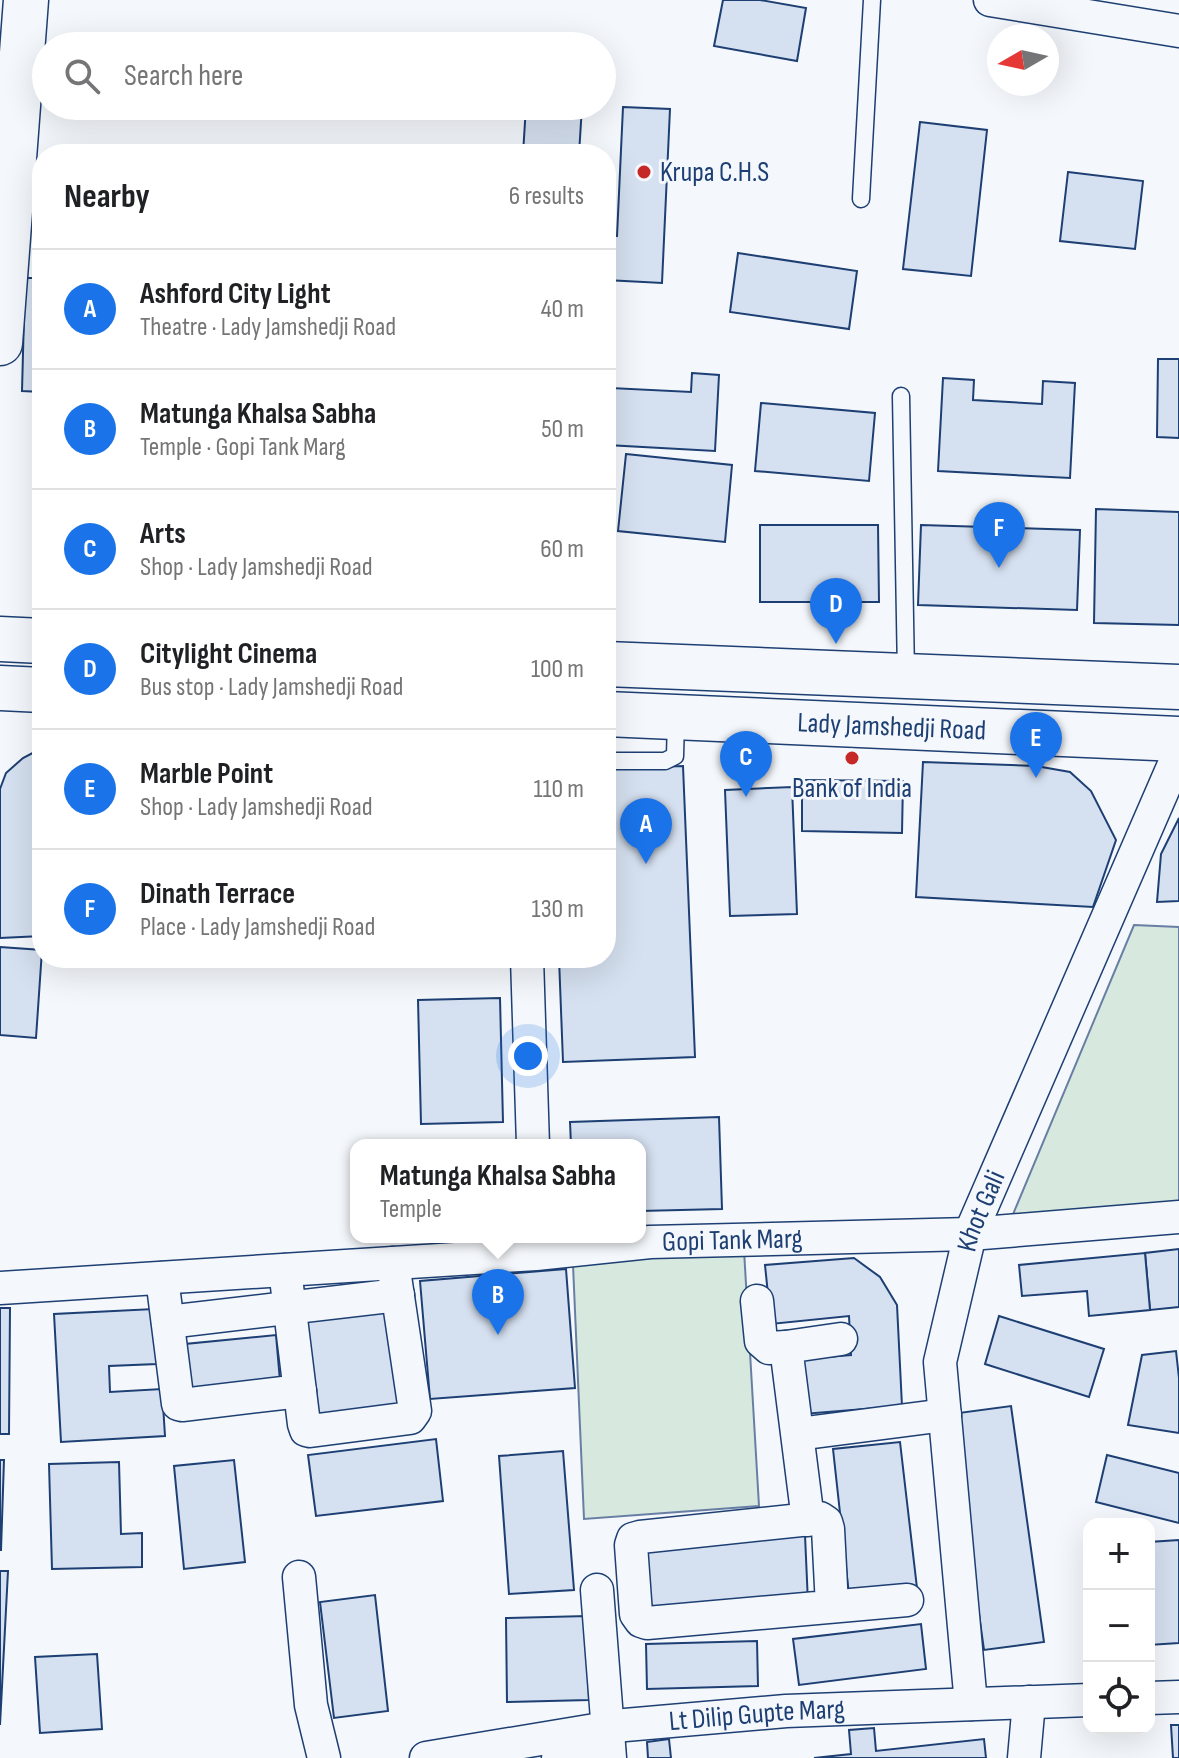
<!DOCTYPE html>
<html lang="en">
<head>
<meta charset="utf-8">
<style>
	:root { --surface:#fff; --page:#f2f2f2; --text:#202124; --muted:#757577; --line:#e0e0e0; --accent:#1a73e8 }
	body { margin:0; font-family:"Sofia Sans Condensed",sans-serif; background:var(--page); color:var(--text) }
	.controls { position:absolute; right:24px; bottom:24px; display:grid; overflow:hidden; border-radius:16px; box-shadow:0 8px 32px #0002 }
	.controls button { width:72px; height:72px; display:grid; place-items:center; padding:0; border:0; border-bottom:2px solid var(--line); background:var(--surface); color:var(--text); font:40px sans-serif }
	.compass { position:absolute; left:987px; top:24px; width:72px; height:72px; border-radius:50%; background:var(--surface); box-shadow:0 8px 32px #0002; rotate:261deg }
	.you { position:absolute; left:528px; top:1056px; width:28px; height:28px; margin:-20px; border:6px solid #fff; border-radius:50%; background:#1a73e8; box-shadow:0 0 0 12px #1a73e833 }
	.badge { display:grid; place-items:center; width:52px; height:52px; border-radius:50%; background:var(--accent); color:#fff; font-size:26px; font-weight:700 }
	.pin { position:absolute; translate:-50% -66px; filter:drop-shadow(0 2px 4px #0008) }
	.pin::after { content:''; position:absolute; top:42px; width:28px; height:24px; background:inherit; clip-path:polygon(0 0,100% 0,50% 100%) }
	.popup { position:absolute; left:350px; top:1139px; width:296px; height:104px; box-sizing:border-box; display:grid; place-content:center; border-radius:16px; background:var(--surface); filter:drop-shadow(0 2px 6px #0005); font-size:26px; white-space:nowrap; color:var(--muted) }
	.popup b { font-size:30px; color:var(--text) }
	.popup::after { content:''; position:absolute; left:50%; top:100%; margin-left:-16px; border:16px solid transparent; border-top-color:var(--surface) }
	.list { margin:0; padding:0; list-style:none }
	h2 { display:flex; justify-content:space-between; align-items:center; height:104px; margin:0; padding:0 32px; font-size:34px }
	h2 small { font-size:26px; font-weight:400; color:var(--muted) }
	.list li { display:grid; grid-template-columns:52px 1fr auto; gap:24px; align-items:center; box-sizing:border-box; height:120px; padding:0 32px; border-top:2px solid var(--line) }
	.list b { display:block; font-size:30px; white-space:nowrap }
	.list p { margin:0; font-size:26px; white-space:nowrap; color:var(--muted) }
	.list em { font-size:26px; font-style:normal; color:var(--muted) }
	.icon { flex:none; width:44px; height:44px; fill:none; stroke:currentColor; stroke-width:2; stroke-linecap:round; stroke-linejoin:round }
	.map { position:relative; flex:none; width:1179px; height:1758px; overflow:hidden }
	.search { position:absolute; background:var(--surface); box-shadow:0 8px 32px #0002; left:32px; top:32px; width:584px; height:88px; display:flex; align-items:center; gap:20px; box-sizing:border-box; padding:0 28px; border-radius:44px; color:var(--muted); font-size:30px }
	.panel { position:absolute; background:var(--surface); box-shadow:0 8px 32px #0002; left:32px; top:144px; width:584px; height:824px; border-radius:32px }
	.map>svg:first-child { display:block }
	.green { fill:#d7e8df; stroke:#687fa3; stroke-width:2 }
	.building { fill:#d5e0f0; stroke:#1d3f73; stroke-width:2 }
	.lines { fill:none; stroke-linecap:round; stroke-linejoin:round }
	.service-casing { stroke:#1d3f73; stroke-width:19 }
	.minor-casing { stroke:#1d3f73; stroke-width:35 }
	.secondary-casing { stroke:#1d3f73; stroke-width:47 }
	.primary-casing { stroke:#1d3f73; stroke-width:47 }
	.service { stroke:#f4f7fb; stroke-width:16 }
	.minor { stroke:#f4f7fb; stroke-width:32 }
	.secondary { stroke:#f4f7fb; stroke-width:44 }
	.primary { stroke:#f4f7fb; stroke-width:44 }
	.poi-dot { fill:#c62828; stroke:#f4f7fb; stroke-width:3 }
	.labels { text-anchor:middle; dominant-baseline:central; stroke-width:6; stroke-linejoin:round; paint-order:stroke }
	.poi-label { font-size:28px; fill:#1d3f73; stroke:#f4f7fb; text-anchor:start }
	.street-label { font-size:28px; fill:#1d3f73; stroke:#f4f7fb }
</style>
</head>
<body>
<div class="map">
<svg width="1179" height="1758" viewBox="0 0 1179 1758">
	<rect width="100%" height="100%" fill="#f4f7fb"/>
	<g class="green">
		<path d="M1134 925 1179 927V1201L1011 1219Z"/>
		<path d="M744 1250 759 1506 584 1519 573 1265Z"/>
	</g>
	<g class="building">
		<path d="M723 0H760L806 8 797 61 714 46Z"/>
		<path d="M526 106H582L579 154H523Z"/>
		<path d="M623 107 670 109 662 283 606 280V236H617Z"/>
		<path d="M920 122 987 130 971 276 903 269Z"/>
		<path d="M1068 172 1143 181 1135 249 1060 241Z"/>
		<path d="M738 253 857 271 849 329 730 312Z"/>
		<path d="M25 278H42V392L22 391Z"/>
		<path d="M1158 359H1179V438L1157 437Z"/>
		<path d="M692 373 719 375 715 451 607 445 611 388 691 392Z"/>
		<path d="M943 378 974 380 973 400 1042 404 1043 381 1075 383 1070 478 938 471Z"/>
		<path d="M761 403 875 413 869 481 755 471Z"/>
		<path d="M626 454 732 465 725 542 618 531Z"/>
		<path d="M1096 509 1179 512V625L1094 623Z"/>
		<path d="M760 525H878L879 602H760Z"/>
		<path d="M921 525 1080 530 1077 610 918 605Z"/>
		<path d="M42 748V936L0 938V789L6 773 23 758Z"/>
		<path d="M923 762 1036 766 1070 772 1091 791 1116 840 1093 907 916 897Z"/>
		<path d="M683 766 695 1057 563 1062 559 958H606V769Z"/>
		<path d="M802 780 903 781 902 833 802 831Z"/>
		<path d="M792 787 797 914 730 916 725 790Z"/>
		<path d="M1179 818V901L1157 902 1161 854Z"/>
		<path d="M0 947 42 950 36 1038 0 1035Z"/>
		<path d="M401 958H500V964L401 967Z"/>
		<path d="M500 998 503 1122 421 1124 418 1000Z"/>
		<path d="M719 1117 722 1209 640 1211V1145H571L570 1122Z"/>
		<path d="M1179 1249V1307L1150 1310 1145 1253Z"/>
		<path d="M1145 1253 1150 1310 1089 1316 1087 1291 1022 1296 1019 1265Z"/>
		<path d="M854 1258 880 1277 897 1305 902 1406 803 1414 800 1359 851 1355 849 1316 771 1324 765 1265Z"/>
		<path d="M566 1269 575 1388 430 1399 420 1281Z"/>
		<path d="M0 1308H10L9 1434H0Z"/>
		<path d="M154 1309 157 1364 109 1366 110 1392 162 1389 165 1436 61 1442 54 1314Z"/>
		<path d="M398 1309 410 1408 309 1420 297 1321Z"/>
		<path d="M999 1316 1104 1349 1089 1397 985 1364Z"/>
		<path d="M276 1335 280 1381 179 1393 175 1345Z"/>
		<path d="M1176 1351 1179 1378V1433L1128 1425 1142 1355Z"/>
		<path d="M1011 1406 1044 1642 984 1650 951 1414Z"/>
		<path d="M436 1439 443 1501 316 1516 308 1455Z"/>
		<path d="M900 1442 917 1588 849 1595 833 1449Z"/>
		<path d="M563 1451 574 1590 509 1594 499 1456Z"/>
		<path d="M1107 1455 1179 1473V1523L1096 1502Z"/>
		<path d="M0 1460H4L1 1550H0Z"/>
		<path d="M234 1460 245 1562 184 1569 174 1466Z"/>
		<path d="M119 1462 121 1534 142 1533V1567L52 1569 49 1464Z"/>
		<path d="M805 1535 808 1603 643 1611 639 1544Z"/>
		<path d="M1179 1540V1643L1149 1645V1542Z"/>
		<path d="M0 1571H8L0 1725Z"/>
		<path d="M375 1595 388 1711 334 1718 320 1602Z"/>
		<path d="M587 1616 589 1700 507 1702 506 1618Z"/>
		<path d="M921 1624 926 1669 799 1685 793 1639Z"/>
		<path d="M757 1641 758 1686 647 1689 646 1644Z"/>
		<path d="M97 1654 102 1729 40 1733 35 1657Z"/>
		<path d="M1171 1725H1179V1758H1173Z"/>
		<path d="M874 1728 876 1751 984 1739 986 1758H814L851 1754 849 1730Z"/>
		<path d="M669 1739 671 1758H648L647 1742Z"/>
	</g>
	<g class="lines">
		<defs>
			<g id="service">
				<path d="M861 199 872 0"/>
				<path d="M901 396 906 674"/>
				<path d="M606 761H665L675 756 676 719"/>
			</g>
			<g id="minor">
				<path d="M990 0 1179 31"/>
				<path d="M527 958 533 1145"/>
				<path d="M285 1270 304 1424 306 1430 310 1431 410 1418 415 1411 393 1263"/>
				<path d="M162 1278 178 1404 182 1405 300 1391"/>
				<path id="s1" d="M0 1288 536 1254 650 1242 970 1234 1179 1217"/>
				<path d="M757 1301 761 1341 769 1348 786 1347"/>
				<path d="M168 1322 398 1295"/>
				<path d="M798 1434 945 1415"/>
				<path d="M808 1520 786 1347 841 1339"/>
				<path d="M299 1577 311 1705 324 1758"/>
				<path d="M597 1590 610 1758"/>
				<path d="M832 1606 828 1529 826 1522 820 1518 640 1537 633 1539 631 1545 636 1614 641 1621 647 1623 907 1600"/>
				<path d="M1149 1698 1179 1697"/>
				<path id="s2" d="M971 1704 940 1362 970 1234 1179 753"/>
				<path id="s3" d="M426 1758 625 1725 786 1711 1089 1700"/>
				<path d="M558 1758 609 1751"/>
				<path d="M1024 1758 1029 1702"/>
			</g>
			<path id="secondary" d="M0 343 26 0"/>
			<g id="primary">
				<path d="M0 639 42 641"/>
				<path d="M606 664 1179 687"/>
				<path d="M0 688 42 690"/>
				<path id="s4" d="M606 714 1179 739"/>
			</g>
		</defs>
		<use href="#service" class="service-casing"/>
		<use href="#minor" class="minor-casing"/>
		<use href="#secondary" class="secondary-casing"/>
		<use href="#primary" class="primary-casing"/>
		<use href="#service" class="service"/>
		<use href="#minor" class="minor"/>
		<use href="#secondary" class="secondary"/>
		<use href="#primary" class="primary"/>
	</g>
	<g class="poi-dot">
		<circle cx="644" cy="172" r="8"/>
		<circle cx="852" cy="758" r="8"/>
	</g>
	<g class="labels">
		<g class="poi-label">
			<text x="660" y="172">Krupa C.H.S</text>
			<text x="852" y="788" text-anchor="middle">Bank of India</text>
		</g>
		<g class="street-label">
			<text stroke="none"><textPath href="#s4" startOffset="286">Lady Jamshedji Road</textPath></text>
			<text stroke="none"><textPath href="#s2" startOffset="500">Khot Gali</textPath></text>
			<text stroke="none"><textPath href="#s1" startOffset="734">Gopi Tank Marg</textPath></text>
			<text stroke="none"><textPath href="#s3" startOffset="334">Lt Dilip Gupte Marg</textPath></text>
		</g>
	</g>
</svg>
<div class="controls">
<button>+</button>
<button>−</button>
<button><svg class="icon" aria-label="locate" viewBox="0 0 24 24"><circle cx="12" cy="12" r="6"/><path d="M12 2v4M12 18v4M2 12h4M18 12h4"/></svg></button>
</div>
<svg class="compass" viewBox="-18 -18 36 36"><path d="M0-13l5 13h-10z" fill="#e53935"/><path d="M0 13l5-13h-10z" fill="#757577"/></svg>
<div class="you"></div>
<div class="pin badge" style="left:646px;top:864px">A</div>
<div class="pin badge" style="left:498px;top:1335px">B</div>
<div class="popup"><b>Matunga Khalsa Sabha</b>Temple</div>
<div class="pin badge" style="left:746px;top:797px">C</div>
<div class="pin badge" style="left:836px;top:644px">D</div>
<div class="pin badge" style="left:1036px;top:778px">E</div>
<div class="pin badge" style="left:999px;top:568px">F</div>
<div class="search"><svg class="icon" aria-label="search" viewBox="0 0 24 24"><circle cx="10" cy="10" r="6"/><path d="M15 15l6 6"/></svg>Search here</div>
<section class="panel">
<h2>Nearby<small>6 results</small></h2>
<ul class="list">
<li><span class="badge">A</span><div><b>Ashford City Light</b><p>Theatre · Lady Jamshedji Road</p></div><em>40 m</em></li>
<li><span class="badge">B</span><div><b>Matunga Khalsa Sabha</b><p>Temple · Gopi Tank Marg</p></div><em>50 m</em></li>
<li><span class="badge">C</span><div><b>Arts</b><p>Shop · Lady Jamshedji Road</p></div><em>60 m</em></li>
<li><span class="badge">D</span><div><b>Citylight Cinema</b><p>Bus stop · Lady Jamshedji Road</p></div><em>100 m</em></li>
<li><span class="badge">E</span><div><b>Marble Point</b><p>Shop · Lady Jamshedji Road</p></div><em>110 m</em></li>
<li><span class="badge">F</span><div><b>Dinath Terrace</b><p>Place · Lady Jamshedji Road</p></div><em>130 m</em></li>
</ul>
</section>
</div>
</body>
</html>
